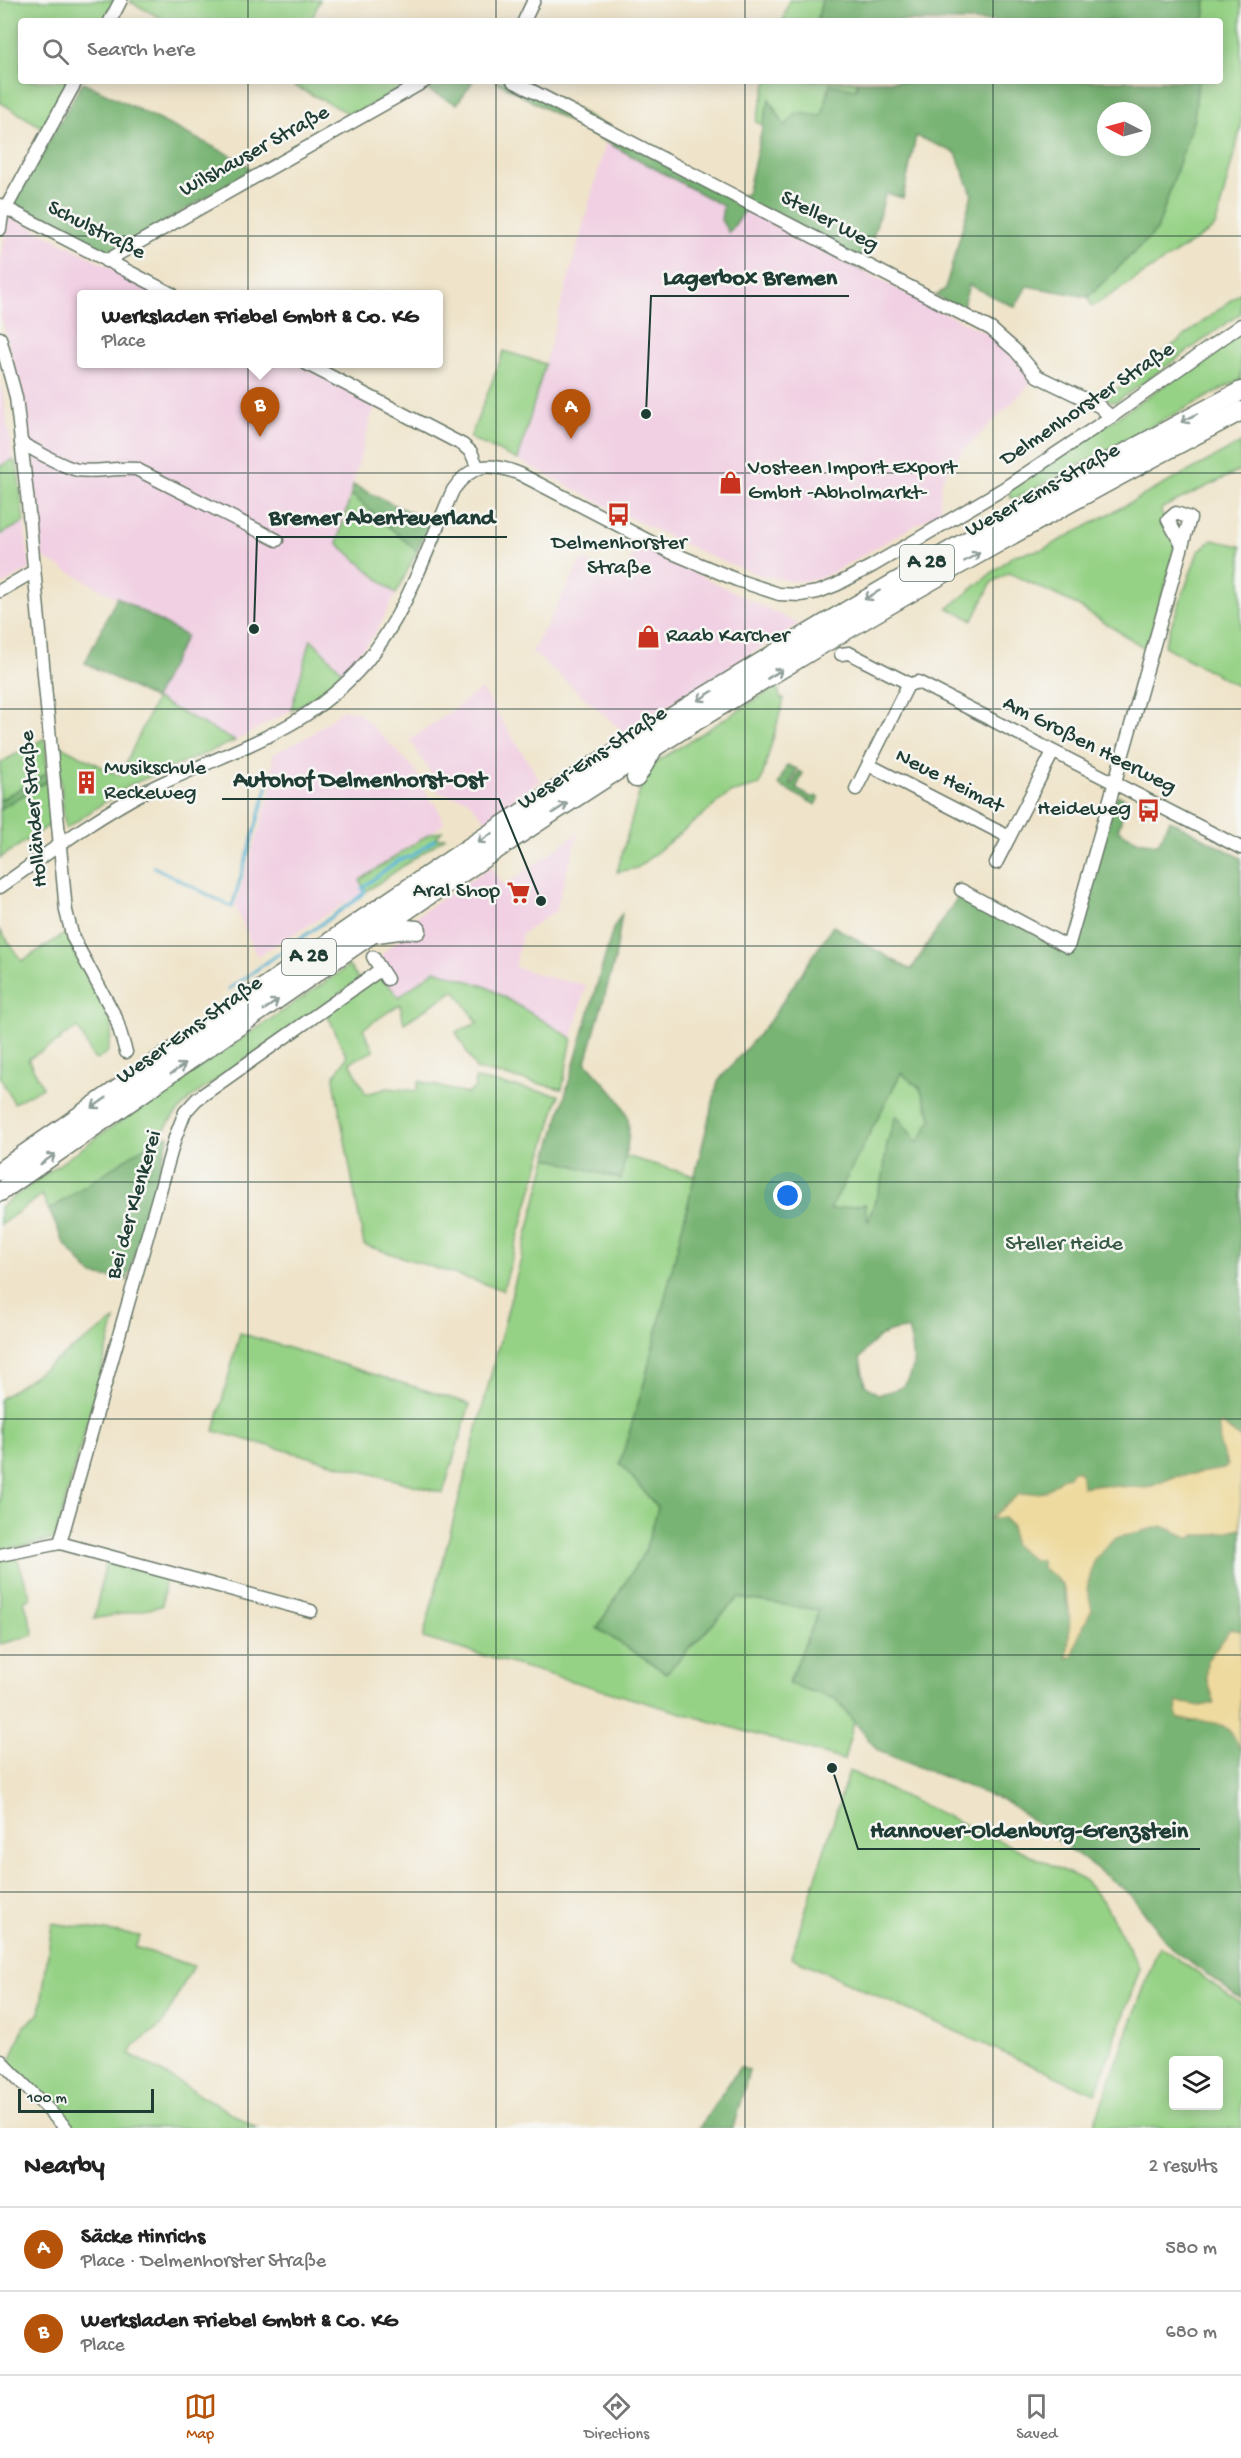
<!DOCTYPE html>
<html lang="en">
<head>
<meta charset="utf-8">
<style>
	:root { --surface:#fff; --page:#f2f2f2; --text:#222; --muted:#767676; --line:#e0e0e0; --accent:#b45309 }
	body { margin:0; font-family:"Gochi Hand",sans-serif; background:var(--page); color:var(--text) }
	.controls { position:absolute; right:18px; bottom:18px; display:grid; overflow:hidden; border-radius:6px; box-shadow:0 3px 15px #0003 }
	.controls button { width:54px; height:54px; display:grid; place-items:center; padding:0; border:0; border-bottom:2px solid var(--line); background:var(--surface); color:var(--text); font:30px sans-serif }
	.compass { position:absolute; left:1097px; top:102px; width:54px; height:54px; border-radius:50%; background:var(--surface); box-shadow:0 3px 15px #0003; rotate:276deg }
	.scale { position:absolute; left:18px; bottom:15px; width:136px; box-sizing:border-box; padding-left:6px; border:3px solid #1f3d34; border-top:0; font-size:16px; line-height:21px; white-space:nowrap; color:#1f3d34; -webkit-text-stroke:4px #f6f6f2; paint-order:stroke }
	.you { position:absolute; left:788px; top:1196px; width:21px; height:21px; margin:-15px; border:4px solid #fff; border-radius:50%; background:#1a73e8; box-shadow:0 0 0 9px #1a73e833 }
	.badge { display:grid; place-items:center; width:39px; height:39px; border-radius:50%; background:var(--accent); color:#fff; font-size:20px; font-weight:700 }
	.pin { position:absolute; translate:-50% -50px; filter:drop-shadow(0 2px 3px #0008) }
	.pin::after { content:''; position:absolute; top:32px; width:21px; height:18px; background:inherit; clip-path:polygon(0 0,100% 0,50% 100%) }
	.popup { position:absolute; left:77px; top:290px; width:366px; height:78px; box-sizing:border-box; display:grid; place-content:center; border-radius:6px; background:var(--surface); filter:drop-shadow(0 2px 4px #0005); font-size:20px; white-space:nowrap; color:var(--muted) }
	.popup b { font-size:22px; color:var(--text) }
	.popup::after { content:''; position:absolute; left:50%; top:100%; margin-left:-12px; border:12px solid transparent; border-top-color:var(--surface) }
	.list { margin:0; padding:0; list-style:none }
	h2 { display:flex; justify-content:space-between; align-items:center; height:78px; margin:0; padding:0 24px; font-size:26px }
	h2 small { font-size:20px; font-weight:400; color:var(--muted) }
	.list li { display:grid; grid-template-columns:39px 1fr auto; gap:18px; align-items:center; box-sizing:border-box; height:84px; padding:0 24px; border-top:2px solid var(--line) }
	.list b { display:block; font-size:22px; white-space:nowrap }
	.list p { margin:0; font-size:20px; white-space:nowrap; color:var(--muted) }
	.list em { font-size:20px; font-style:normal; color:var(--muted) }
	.icon { flex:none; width:33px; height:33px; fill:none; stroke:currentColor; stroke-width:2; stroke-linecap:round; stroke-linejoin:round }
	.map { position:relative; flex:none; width:1241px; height:2128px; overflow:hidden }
	.search { position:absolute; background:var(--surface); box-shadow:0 3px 15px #0003; left:18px; right:18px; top:18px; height:66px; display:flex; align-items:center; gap:15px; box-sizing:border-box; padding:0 21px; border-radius:6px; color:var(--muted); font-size:22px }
	.sheet { height:246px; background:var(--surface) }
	nav { display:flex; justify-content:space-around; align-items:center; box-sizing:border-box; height:84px; border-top:2px solid var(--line); background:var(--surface); font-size:16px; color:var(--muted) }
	nav a { display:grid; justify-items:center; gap:3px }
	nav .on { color:var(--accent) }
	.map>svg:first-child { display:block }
	.built { fill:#f1d0e3 }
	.green { fill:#96d286; stroke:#5a885d; stroke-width:1.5; fill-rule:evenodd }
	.forest { fill:#78b473; stroke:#4c7854; stroke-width:1.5; fill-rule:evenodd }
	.sand { fill:#eeda9e; stroke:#868c69; stroke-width:1.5 }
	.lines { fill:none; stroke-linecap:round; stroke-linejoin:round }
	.stream { stroke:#56b3d4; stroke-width:3 }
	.minor-casing { stroke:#687768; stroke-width:15 }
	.highway-casing { stroke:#687768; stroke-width:21 }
	.minor { stroke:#fff; stroke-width:12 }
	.highway { stroke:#fff; stroke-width:18 }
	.oneway { stroke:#8f9e9a }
	.grid { fill:none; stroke:#1f3d34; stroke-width:1.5; stroke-opacity:0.55 }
	.labels { text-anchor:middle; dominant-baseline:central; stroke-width:5; stroke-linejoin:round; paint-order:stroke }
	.shield { fill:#f6f6f2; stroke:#60746d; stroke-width:1.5 }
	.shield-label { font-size:21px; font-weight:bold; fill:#1f3d34 }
	.street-label { font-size:22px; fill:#1f3d34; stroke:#f6f6f2 }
	.poi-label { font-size:22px; fill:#1f3d34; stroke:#f6f6f2; text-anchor:start }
	.park-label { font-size:22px; fill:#375b44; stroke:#f6f6f2 }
	.leader { fill:none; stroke:#1f3d34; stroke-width:2 }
	.callout-dot { fill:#1f3d34; stroke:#f6f6f2; stroke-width:2 }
	.callout-label { font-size:24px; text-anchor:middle; font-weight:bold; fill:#1f3d34; stroke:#f6f6f2; stroke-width:5; stroke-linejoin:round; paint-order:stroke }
</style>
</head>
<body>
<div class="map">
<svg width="1241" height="2128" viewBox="0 0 1241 2128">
	<rect width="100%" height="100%" fill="#f6f6f2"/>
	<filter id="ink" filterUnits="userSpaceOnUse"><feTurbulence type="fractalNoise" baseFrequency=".0167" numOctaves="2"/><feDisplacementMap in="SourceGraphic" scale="12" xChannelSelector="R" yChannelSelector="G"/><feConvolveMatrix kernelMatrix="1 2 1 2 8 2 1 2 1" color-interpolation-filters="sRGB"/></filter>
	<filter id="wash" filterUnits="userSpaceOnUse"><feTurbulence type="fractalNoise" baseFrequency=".008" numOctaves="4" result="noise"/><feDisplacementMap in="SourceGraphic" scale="24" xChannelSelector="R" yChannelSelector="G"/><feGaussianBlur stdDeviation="1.35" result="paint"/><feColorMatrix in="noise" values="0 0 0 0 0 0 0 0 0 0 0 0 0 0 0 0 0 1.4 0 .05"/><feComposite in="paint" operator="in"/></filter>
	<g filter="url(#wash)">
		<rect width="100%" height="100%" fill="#efe4ca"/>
		<g class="built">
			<path d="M608 135 930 306 992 336 1013 353 1035 380 959 455 944 476 941 485 940 506 942 510 826 576 807 581H791L760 575 707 555 616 511 518 460Z"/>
			<path d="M8 215 163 294H82V364H297L377 405 371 418 337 543 396 594 375 634 343 672 311 639 291 710 235 741 154 699 186 636 42 557 25 406 0 314V267Z"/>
			<path d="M0 377 13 460 0 466Z"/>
			<path d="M24 522 30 569 0 586V535Z"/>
			<path d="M638 545 799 624 625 733 532 652 582 559 621 578Z"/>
			<path d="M482 689 540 781 486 821 467 799 439 793 429 770 410 740Z"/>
			<path d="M343 710 358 712 415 769 430 801 436 804 444 824 360 880 362 893 257 956 235 907 271 790 273 754 310 735Z"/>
			<path d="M578 833 556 910 522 934 515 967 551 978 586 985 572 1038 487 987 435 970 398 997 380 975 382 954 418 923 415 917 491 866 504 886Z"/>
		</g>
		<g class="green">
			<path d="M0 0H116L104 21H21V81H70L43 128 0 102Z"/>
			<path d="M131 0H320L311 21H167L130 2Z"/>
			<path d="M789 0H822L817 21H783Z"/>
			<path d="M1206 0H1241V127L1216 224 1213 229 1092 307 1088 297 1157 230 1194 118 1198 81H1220V21H1204Z"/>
			<path d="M285 81H410L413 82 352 115Z"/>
			<path d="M767 81H858L856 89 822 116 785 126 770 100 763 125 756 122Z"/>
			<path d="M1241 292V313L1116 402 1104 399Z"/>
			<path d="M1241 333V379L1013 500 1008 492Z"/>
			<path d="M504 351 545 364 518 460 470 438Z"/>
			<path d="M1241 443V470L1162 508 1161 512 1176 545 1148 650 1073 603 1009 573 992 582 973 620 948 608 1014 555 1044 549Z"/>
			<path d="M13 460 17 464 24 522 0 535V466Z"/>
			<path d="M351 494 417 551 396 594 337 543Z"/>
			<path d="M1212 540 1241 546V688L1164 646 1198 552Z"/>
			<path d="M311 639 343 672C328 688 312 701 291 710Z"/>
			<path d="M774 688H778L780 698 784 699 760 785 730 793 637 868 617 872 643 779 648 769 659 760Z"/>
			<path d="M156 699 235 741 130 785 65 829 57 744 120 776Z"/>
			<path d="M45 738 47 773 0 800V763Z"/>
			<path d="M47 781 51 824 0 858V809Z"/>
			<path d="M442 831 435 839 446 837 365 892 360 880 429 834Z"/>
			<path d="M0 930 22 961 66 933 111 1014 112 1031 108 1051 97 1060 94 1059 78 1028 60 1038 61 1040 28 1059 43 1087 14 1103 0 1077Z"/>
			<path d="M349 966 359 980 192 1097 173 1117 159 1137 49 1210 42 1195 0 1225V1207L103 1133Z"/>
			<path d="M435 970 487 987 572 1038 562 1089 476 1069 456 1032 478 1023 455 990 404 1023 400 1004 363 1029 374 1051 350 1062 366 1094 388 1088 417 1091 419 1081 467 1094 475 1088V1079L559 1095 503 1290 364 1245 335 1086 334 1076 347 1057 327 1014 380 975 399 997Z"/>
			<path d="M901 1073 920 1088 932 1119 918 1143 896 1116 887 1144 883 1178 867 1224 865 1204 829 1211Z"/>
			<path d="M625 1156 695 1176 645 1380 620 1463 658 1508 645 1551 597 1628 666 1673 738 1598 820 1610 836 1699 854 1722 844 1760 423 1638 547 1158 620 1179Z"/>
			<path d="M115 1320 55 1539 0 1551V1399Z"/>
			<path d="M240 1333 470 1404 443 1493 214 1431Z"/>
			<path d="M16 1555 31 1598 24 1600 34 1635 0 1644V1558Z"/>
			<path d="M106 1560 166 1577 162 1605C156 1610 107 1615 94 1619Z"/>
			<path d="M849 1771 1084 1880 1105 1904 1140 1969 1095 2094 791 1957Z"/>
			<path d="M52 1923 140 1936 135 1947 193 1966 162 2025 135 2045 130 2054 257 2128H71L9 2064 24 2026 40 2013Z"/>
			<path d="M1159 1946 1241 2004V2128H1093ZM1174 2060H1218V2106H1174Z"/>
		</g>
		<g class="forest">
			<path d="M822 0H1206L1204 21H817Z"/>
			<path d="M435 81H473L457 104 423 88Z"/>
			<path d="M495 81H526L733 198 747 194 769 99 785 126 797 113 822 116 830 84 856 89 858 81H1198L1194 118 1157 230 1088 297 1027 286 1015 307 969 285 962 309 935 296 945 289 972 194 956 153 916 136 903 198 886 193 863 271 746 209 729 233 721 220 723 206ZM1106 111H1142V147H1106Z"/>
			<path d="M83 82 244 162 251 171 109 255 11 207Z"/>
			<path d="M353 485 430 522 417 551 351 494Z"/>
			<path d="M117 597 186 636 154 699 85 663Z"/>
			<path d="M787 765 797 769 790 784 792 785 799 771 803 773 796 789 813 798 816 796 819 799 816 805 778 785Z"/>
			<path d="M47 773V781L0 809V800Z"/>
			<path d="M1117 795 1127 800 1118 830 1137 841 1158 844 1170 820 1241 858V1439L1222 1424 1225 1461 1228 1465 1224 1469 1174 1477 1147 1488 1095 1485 1081 1487 1069 1476 1063 1478 1045 1492 1018 1495 991 1519 1003 1517 1061 1584 1071 1617 1067 1658 1073 1656 1079 1635 1091 1609 1087 1589 1093 1560 1115 1538 1162 1526 1191 1538 1194 1535H1211L1241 1528V1631L1230 1629 1206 1676 1215 1703 1201 1706 1177 1702 1191 1722 1204 1720 1218 1722 1235 1735 1241 1748V1999L1173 1950 1130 1894 1009 1803 878 1751 836 1699 788 1684 819 1610 738 1598 666 1673 597 1628 645 1551 658 1508 620 1463 645 1380 718 1081 769 1022 833 926 911 970 961 892 1068 951ZM901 1073 920 1088 932 1119 918 1143 896 1115 887 1144 883 1178 868 1222 865 1204 830 1210ZM908 1329C913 1346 919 1372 903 1386 897 1390 886 1392 879 1395L865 1385 860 1359C873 1339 883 1330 908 1329Z"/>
			<path d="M622 913 615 959 586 1062C597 1076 625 1101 628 1119 631 1138 624 1160 621 1179L547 1158 613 929Z"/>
			<path d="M169 1136 127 1280 92 1275 64 1243 49 1210 159 1137Z"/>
			<path d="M740 2067 749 2071 733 2128H699Z"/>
		</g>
		<g class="sand">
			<path d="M1222 1424 1241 1439V1528L1211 1535H1194L1191 1538 1162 1526 1115 1538 1094 1560 1087 1589 1092 1609 1079 1635 1073 1656 1067 1658C1070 1631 1077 1581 1043 1570L1041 1560H1034L1013 1544 1012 1526 1003 1517 990 1519 1018 1495 1045 1492 1063 1478 1069 1476 1073 1471H1080L1082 1487 1095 1485 1147 1488 1174 1477 1224 1469 1228 1465 1220 1447 1219 1425Z"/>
			<path d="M1230 1629 1241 1631 1240 1749C1225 1711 1206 1727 1178 1718L1176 1713 1177 1702 1201 1706 1215 1703 1206 1676 1207 1661Z"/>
		</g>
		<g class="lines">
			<g class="stream">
				<path d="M154 867 232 907 268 785"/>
				<path d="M229 989 354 901 365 892 362 888 399 860 412 856 435 839"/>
			</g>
		</g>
	</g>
	<g filter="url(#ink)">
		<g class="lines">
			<defs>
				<g id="minor">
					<path d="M110 21 121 0"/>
					<path d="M524 21 534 0"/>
					<path d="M513 81 991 329 1015 350 1037 376 1099 406 1111 417"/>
					<path d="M0 205 172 294"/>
					<path d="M0 229 2 215 76 81"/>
					<path d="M106 261 425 81"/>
					<path d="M0 338 16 397 28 503 66 911 73 938 116 1018 126 1052"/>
					<path d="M307 364 463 445 471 452 478 468"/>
					<path d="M21 443C37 451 62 467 78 470 97 473 116 467 136 469L277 540"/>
					<path d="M0 591 34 571"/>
					<path d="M841 654 849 653 906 682 908 685"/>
					<path d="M869 765 1009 837"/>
					<path d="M856 789 908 685 918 682 1241 848"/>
					<path d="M996 863 1053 752"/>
					<path d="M0 887C47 854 93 819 144 792 226 750 301 737 365 663 406 616 428 546 453 490 473 462 490 462 520 474L668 551 737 580 779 594 800 595 818 592 836 585 872 566 1003 489 1111 417 1241 325"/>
					<path d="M961 890 1068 947C1109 804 1150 661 1190 518L1176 513 1168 520 1182 545"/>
					<path d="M373 957 387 979"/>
					<path d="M60 1543 175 1138 185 1112 197 1099 380 970"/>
					<path d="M0 1555 60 1543 311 1611"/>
					<path d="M0 2060 66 2128"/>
				</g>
				<g id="highway">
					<path d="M636 778 652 751"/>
					<path d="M377 933 406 929 417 930"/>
					<path d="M0 1171C206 1029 410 882 622 748 823 621 1030 502 1241 391"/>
					<path d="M0 1192C182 1066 362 938 547 816 771 669 1004 535 1241 411"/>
				</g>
			</defs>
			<use href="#minor" class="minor-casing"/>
			<use href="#highway" class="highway-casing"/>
			<use href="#minor" class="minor"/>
			<use href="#highway" class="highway"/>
		</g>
		<defs><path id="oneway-shaft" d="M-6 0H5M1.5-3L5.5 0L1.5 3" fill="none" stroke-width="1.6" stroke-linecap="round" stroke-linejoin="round" transform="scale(1.5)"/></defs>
		<g class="oneway">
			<use href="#oneway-shaft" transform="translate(1189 418) rotate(152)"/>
			<use href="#oneway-shaft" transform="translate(972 557) rotate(-30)"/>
			<use href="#oneway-shaft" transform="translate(872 595) rotate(150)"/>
			<use href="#oneway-shaft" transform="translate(775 674) rotate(-31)"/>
			<use href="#oneway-shaft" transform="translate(705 696) rotate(148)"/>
			<use href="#oneway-shaft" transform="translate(560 808) rotate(-33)"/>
			<use href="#oneway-shaft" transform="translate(485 838) rotate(146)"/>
			<use href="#oneway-shaft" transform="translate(271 1005) rotate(-35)"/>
			<use href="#oneway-shaft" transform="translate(178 1069) rotate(-35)"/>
			<use href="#oneway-shaft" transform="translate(99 1103) rotate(145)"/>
			<use href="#oneway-shaft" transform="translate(48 1159) rotate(-35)"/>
		</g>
	</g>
	<path class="grid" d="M248 0V21M496 0V21M745 0V21M993 0V21M248 81V2128M496 81V2128M745 81V2128M993 81V2128M0 236H1241M0 473H1241M0 709H1241M0 946H1241M0 1182H1241M0 1419H1241M0 1655H1241M0 1892H1241"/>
	<defs>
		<symbol id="shop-bare" viewBox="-9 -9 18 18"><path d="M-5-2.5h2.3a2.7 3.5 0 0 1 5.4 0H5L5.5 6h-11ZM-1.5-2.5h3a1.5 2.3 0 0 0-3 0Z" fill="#c8321e" stroke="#f6f6f2" stroke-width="2.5" paint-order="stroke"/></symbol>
		<symbol id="bus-bare" viewBox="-9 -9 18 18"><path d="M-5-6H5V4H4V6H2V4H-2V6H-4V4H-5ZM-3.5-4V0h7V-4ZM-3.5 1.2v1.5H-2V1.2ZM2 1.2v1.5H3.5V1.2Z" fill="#c8321e" stroke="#f6f6f2" stroke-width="2.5" paint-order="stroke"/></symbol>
		<symbol id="building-bare" viewBox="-9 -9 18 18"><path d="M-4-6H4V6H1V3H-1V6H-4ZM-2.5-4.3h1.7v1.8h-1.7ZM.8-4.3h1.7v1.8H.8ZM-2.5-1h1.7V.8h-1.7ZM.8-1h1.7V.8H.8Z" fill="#c8321e" stroke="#f6f6f2" stroke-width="2.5" paint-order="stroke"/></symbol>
		<symbol id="supermarket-bare" viewBox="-9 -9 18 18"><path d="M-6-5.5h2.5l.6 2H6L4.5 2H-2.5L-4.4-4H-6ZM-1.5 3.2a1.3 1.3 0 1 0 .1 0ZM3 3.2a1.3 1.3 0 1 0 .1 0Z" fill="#c8321e" stroke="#f6f6f2" stroke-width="2.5" paint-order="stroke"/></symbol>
	</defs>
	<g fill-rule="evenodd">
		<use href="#shop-bare" x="714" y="466" width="33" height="33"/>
		<use href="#bus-bare" x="602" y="498" width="33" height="33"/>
		<use href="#shop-bare" x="632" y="620" width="33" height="33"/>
		<use href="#building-bare" x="70" y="766" width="33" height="33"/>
		<use href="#bus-bare" x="1132" y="794" width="33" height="33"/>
		<use href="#supermarket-bare" x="502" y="876" width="33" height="33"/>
	</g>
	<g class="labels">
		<g class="shield">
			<rect x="900" y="545" width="54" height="36" rx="4.5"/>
			<rect x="282" y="939" width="54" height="36" rx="4.5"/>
		</g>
		<g class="shield-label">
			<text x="927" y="563">A 28</text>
			<text x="309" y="957">A 28</text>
		</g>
		<g class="street-label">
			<text transform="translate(255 152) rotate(-29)">Wilshauser Straße</text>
			<text transform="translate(829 222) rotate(28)">Steller Weg</text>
			<text transform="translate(96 231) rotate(27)">Schulstraße</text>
			<text transform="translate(1088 405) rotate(-34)">Delmenhorster Straße</text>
			<text transform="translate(1043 491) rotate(-29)">Weser-Ems-Straße</text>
			<text transform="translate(1089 746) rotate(27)">Am Großen Heerweg</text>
			<text transform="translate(593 759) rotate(-33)">Weser-Ems-Straße</text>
			<text transform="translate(949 782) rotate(27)">Neue Heimat</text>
			<text transform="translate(35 809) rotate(-95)">Holländer Straße</text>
			<text transform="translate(190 1031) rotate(-35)">Weser-Ems-Straße</text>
			<text transform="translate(135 1205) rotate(-74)">Bei der Klenkerei</text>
		</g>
		<g class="poi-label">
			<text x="748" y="469">Vosteen Import Export<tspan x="748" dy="25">GmbH -Abholmarkt-</tspan></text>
			<text x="619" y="544" text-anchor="middle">Delmenhorster<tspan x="619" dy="25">Straße</tspan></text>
			<text x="666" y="637">Raab Karcher</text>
			<text x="104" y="769">Musikschule<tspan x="104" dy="25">Reckeweg</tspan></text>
			<text x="1131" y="810" text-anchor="end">Heideweg</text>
			<text x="500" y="892" text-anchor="end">Aral Shop</text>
		</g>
		<g class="park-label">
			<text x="1064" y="1245">Steller Heide</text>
		</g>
	</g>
	<path class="leader" d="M646 414L651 296H849M254 629L257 537H507M541 901L499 799H222M832 1768L858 1849H1200"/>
	<g class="callout-dot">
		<circle cx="646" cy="414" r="6"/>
		<circle cx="254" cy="629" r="6"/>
		<circle cx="541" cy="901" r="6"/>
		<circle cx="832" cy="1768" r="6"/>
	</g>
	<g class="callout-label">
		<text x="750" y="284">Lagerbox Bremen</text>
		<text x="382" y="524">Bremer Abenteuerland</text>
		<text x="360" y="786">Autohof Delmenhorst-Ost</text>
		<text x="1029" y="1837">Hannover-Oldenburg-Grenzstein</text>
	</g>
</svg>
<div class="controls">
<button><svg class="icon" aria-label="layers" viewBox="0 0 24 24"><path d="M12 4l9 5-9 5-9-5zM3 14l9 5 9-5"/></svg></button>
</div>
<svg class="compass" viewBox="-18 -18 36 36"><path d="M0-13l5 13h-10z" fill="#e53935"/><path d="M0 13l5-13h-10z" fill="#767676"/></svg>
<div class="scale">100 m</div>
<div class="you"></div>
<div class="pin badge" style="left:571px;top:439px">A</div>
<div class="pin badge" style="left:260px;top:437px">B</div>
<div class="popup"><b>Werksladen Friebel GmbH &amp; Co. KG</b>Place</div>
<div class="search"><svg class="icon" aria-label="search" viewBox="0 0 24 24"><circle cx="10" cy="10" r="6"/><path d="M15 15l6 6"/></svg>Search here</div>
</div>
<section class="sheet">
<h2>Nearby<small>2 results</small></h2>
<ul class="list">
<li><span class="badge">A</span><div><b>Säcke Hinrichs</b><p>Place · Delmenhorster Straße</p></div><em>580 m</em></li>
<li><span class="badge">B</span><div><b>Werksladen Friebel GmbH &amp; Co. KG</b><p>Place</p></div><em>680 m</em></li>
</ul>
</section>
<nav>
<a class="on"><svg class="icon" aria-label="map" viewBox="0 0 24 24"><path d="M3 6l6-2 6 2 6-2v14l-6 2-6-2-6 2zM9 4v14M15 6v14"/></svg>Map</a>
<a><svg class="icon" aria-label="directions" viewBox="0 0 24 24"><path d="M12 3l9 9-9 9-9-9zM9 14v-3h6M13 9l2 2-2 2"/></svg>Directions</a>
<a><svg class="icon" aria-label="saved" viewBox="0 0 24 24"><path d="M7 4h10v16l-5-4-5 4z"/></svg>Saved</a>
</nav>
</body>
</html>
